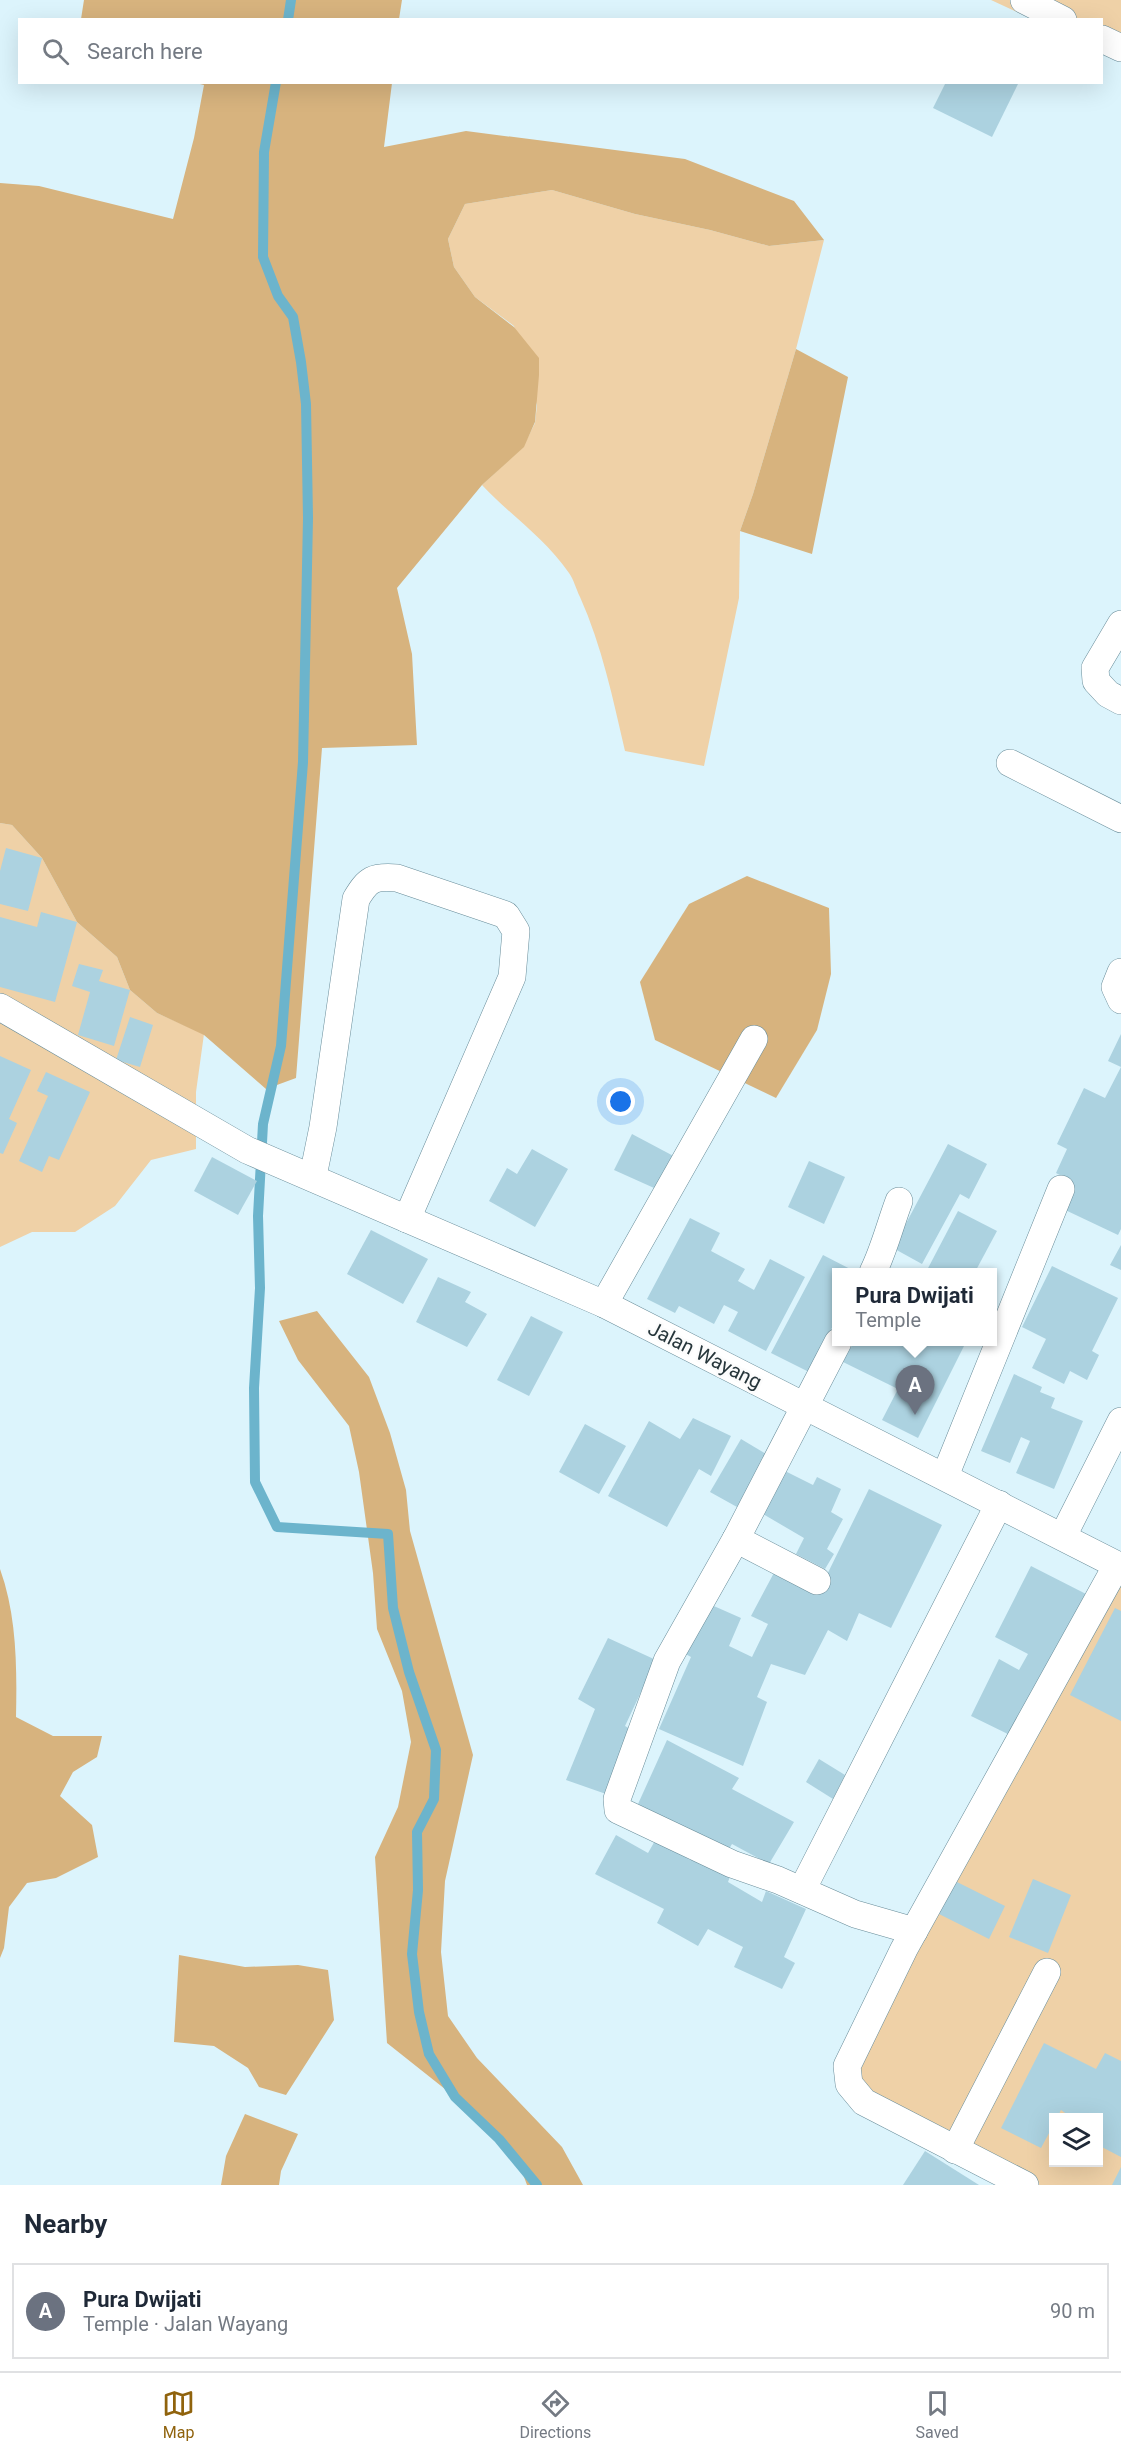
<!DOCTYPE html>
<html lang="en">
<head>
<meta charset="utf-8">
<style>
	:root { --surface:#fff; --page:#f6f6f7; --text:#1f2937; --muted:#747a83; --line:#e0e1e3; --accent:#90630d }
	body { margin:0; font-family:Roboto,sans-serif; background:var(--page); color:var(--text) }
	.controls { position:absolute; right:18px; bottom:18px; display:grid; overflow:hidden; border-radius:0px; box-shadow:0 6px 24px #0002 }
	.controls button { width:54px; height:54px; display:grid; place-items:center; padding:0; border:0; border-bottom:2px solid var(--line); background:var(--surface); color:var(--text); font:30px sans-serif }
	.you { position:absolute; left:621px; top:1102px; width:21px; height:21px; margin:-15px; border:4px solid #fff; border-radius:50%; background:#1a73e8; box-shadow:0 0 0 9px #1a73e833 }
	.badge { display:grid; place-items:center; width:39px; height:39px; border-radius:50%; background:var(--accent); color:#fff; font-size:20px; font-weight:700 }
	.pin { position:absolute; translate:-50% -50px; filter:drop-shadow(0 2px 3px #0008) }
	.pin::after { content:''; position:absolute; top:32px; width:21px; height:18px; background:inherit; clip-path:polygon(0 0,100% 0,50% 100%) }
	.popup { position:absolute; left:832px; top:1268px; width:165px; height:78px; box-sizing:border-box; display:grid; place-content:center; border-radius:0px; background:var(--surface); filter:drop-shadow(0 2px 4px #0005); font-size:20px; white-space:nowrap; color:var(--muted) }
	.popup b { font-size:22px; color:var(--text) }
	.popup::after { content:''; position:absolute; left:50%; top:100%; margin-left:-12px; border:12px solid transparent; border-top-color:var(--surface) }
	.list { margin:0; padding:0; list-style:none }
	h2 { display:flex; justify-content:space-between; align-items:center; height:78px; margin:0; padding:0 24px; font-size:26px }
	h2 small { font-size:20px; font-weight:400; color:var(--muted) }
	.list li { display:grid; grid-template-columns:39px 1fr auto; gap:18px; align-items:center; box-sizing:border-box; height:96px; margin:0 12px 12px; padding:0 12px; border:2px solid var(--line); border-radius:0px }
	.list b { display:block; font-size:22px; white-space:nowrap }
	.list p { margin:0; font-size:20px; white-space:nowrap; color:var(--muted) }
	.list em { font-size:20px; font-style:normal; color:var(--muted) }
	.icon { flex:none; width:33px; height:33px; fill:none; stroke:currentColor; stroke-width:2; stroke-linecap:round; stroke-linejoin:round }
	.map { position:relative; flex:none; width:1121px; height:2185px; overflow:hidden }
	.search { position:absolute; background:var(--surface); box-shadow:0 6px 24px #0002; left:18px; right:18px; top:18px; height:66px; display:flex; align-items:center; gap:15px; box-sizing:border-box; padding:0 21px; border-radius:0px; color:var(--muted); font-size:22px }
	.sheet { height:186px; background:var(--surface) }
	nav { display:flex; justify-content:space-around; align-items:center; box-sizing:border-box; height:84px; border-top:2px solid var(--line); background:var(--surface); font-size:16px; color:var(--muted) }
	nav a { display:grid; justify-items:center; gap:3px }
	nav .on { color:var(--accent) }
	.map>svg:first-child { display:block }
	.green { fill:#efd1a7; fill-rule:evenodd }
	.forest { fill:#d7b37e }
	.lines { fill:none; stroke-linecap:round; stroke-linejoin:round }
	.stream { stroke:#6cb4cc; stroke-width:10 }
	.building { fill:#acd2e0 }
	.street-casing { stroke:#688c99; stroke-width:28 }
	.street { stroke:#fff; stroke-width:27 }
	.labels { text-anchor:middle; dominant-baseline:central; stroke-width:5; stroke-linejoin:round; paint-order:stroke }
	.street-label { font-size:20px; fill:#27363b; stroke:#fcfcfc }
</style>
</head>
<body>
<div class="map">
<svg width="1121" height="2185" viewBox="0 0 1121 2185">
	<rect width="100%" height="100%" fill="#dcf4fc"/>
	<g class="green">
		<path d="M991 0H1121V62L1102 53V20L1032 19Z"/>
		<path d="M552 190 635 214 710 230 769 246 824 240 796 349 753 494 740 531 739 598 704 766 625 751C613 699 602 646 580 597 576 589 574 580 569 573 545 538 510 515 482 485L523 447 535 423 537 405 514 326 475 297 454 267 448 239 465 204Z"/>
		<path d="M0 823 12 825 42 858 77 922 117 957 130 990 157 1013 204 1034 196 1092V1149L151 1160 115 1206 75 1232H32L0 1247Z"/>
		<path d="M1117 1565 1121 1567V2185H1032L849 2084ZM1054 2118H1098V2162H1054Z"/>
	</g>
	<g class="forest">
		<path d="M84 0H402L399 19H81Z"/>
		<path d="M196 83H392L384 147 466 131 685 159 794 201 824 240 769 246 710 230 635 214 552 190 465 204 448 239 454 267 475 297 514 327 539 358V375L535 422 524 447 482 485 397 588 412 654 417 745 322 748 296 1078 266 1089 204 1035 157 1013 130 990 117 957 77 922 42 858 12 825 0 823V183L39 186 173 219 194 138 204 85Z"/>
		<path d="M796 349 848 377 812 554 740 531 753 494Z"/>
		<path d="M747 876 829 908 831 974 817 1030 776 1098 655 1040 640 982 689 904Z"/>
		<path d="M317 1311 369 1377 390 1433 406 1490 410 1531 473 1755 445 1881 441 1952 448 2016 477 2058 562 2147 583 2185H527L520 2166 455 2097 387 2043 375 1857 398 1807 411 1742 402 1691 377 1629 373 1573 359 1472 349 1426 298 1360 279 1321Z"/>
		<path d="M0 1569C17 1616 17 1668 16 1717L53 1736H102L97 1757 73 1772 60 1796 92 1825 98 1857 56 1878 27 1883 9 1907 4 1948 0 1958Z"/>
		<path d="M179 1955 245 1967 298 1965 328 1970 334 2020 286 2095 259 2087 248 2068 214 2046 174 2042Z"/>
		<path d="M245 2114 298 2134 281 2171 279 2185H221L226 2156Z"/>
	</g>
	<g class="lines">
		<g class="stream">
			<path d="M288 20 291 0"/>
			<path d="M276 82 264 152 263 257 278 296 293 317 301 362 306 404 308 518 303 762 281 1046 263 1124 258 1216 260 1288 254 1388 255 1482 277 1527 388 1534 393 1608 409 1672 436 1750 434 1799 417 1832 418 1890 412 1954 419 2012 429 2054 455 2097 499 2139 537 2185"/>
		</g>
	</g>
	<g class="building">
		<path d="M946 82H1019L992 137 933 108Z"/>
		<path d="M6 848 42 858 28 911 0 904V871Z"/>
		<path d="M41 912 77 922 55 1002 0 987V917L37 927Z"/>
		<path d="M79 964 103 970 99 981 130 990 114 1046 78 1035 90 992 72 986Z"/>
		<path d="M130 1017 153 1025 140 1067 116 1060Z"/>
		<path d="M1121 1034V1229L1118 1235 1061 1208 1073 1182 1056 1173 1067 1149 1057 1144 1084 1088 1105 1098 1121 1067 1108 1061Z"/>
		<path d="M0 1056 31 1070 9 1119 17 1123 3 1154 0 1153Z"/>
		<path d="M46 1072 90 1092 59 1160 49 1156 42 1172 19 1161 48 1096 37 1091Z"/>
		<path d="M632 1134 681 1160 663 1192 614 1170Z"/>
		<path d="M948 1144 987 1164 969 1199 960 1194 922 1264 893 1248Z"/>
		<path d="M532 1149 568 1169 535 1227 489 1201 507 1168 517 1174Z"/>
		<path d="M212 1157 257 1181 238 1215 194 1191Z"/>
		<path d="M809 1161 845 1177 824 1224 788 1207Z"/>
		<path d="M958 1211 997 1231 975 1272H926Z"/>
		<path d="M690 1218 720 1233 711 1251 745 1269 738 1281 754 1290 770 1259 805 1277 766 1351 728 1331 738 1312 724 1305 714 1324 679 1306 675 1313 647 1299Z"/>
		<path d="M371 1230 428 1259 403 1304 347 1274Z"/>
		<path d="M1121 1245V1270L1110 1265Z"/>
		<path d="M823 1255 856 1272H837V1318L809 1372 771 1353Z"/>
		<path d="M1052 1266 1118 1298 1092 1351 1099 1355 1087 1380 1070 1371 1064 1384 1032 1368 1046 1339 1022 1327Z"/>
		<path d="M438 1277 471 1292 465 1302 487 1314 467 1347 416 1322Z"/>
		<path d="M531 1316 563 1332 529 1396 497 1380Z"/>
		<path d="M854 1342H966L918 1438 882 1420 898 1389 843 1362Z"/>
		<path d="M1014 1374 1042 1387 1040 1392 1055 1398 1051 1408 1083 1421 1054 1489 1016 1473 1030 1441 1021 1437 1010 1463 981 1451Z"/>
		<path d="M693 1418 731 1436 711 1476 699 1469 667 1527 608 1496 649 1421 680 1439Z"/>
		<path d="M585 1424 626 1446 599 1494 559 1472Z"/>
		<path d="M741 1439 766 1454 737 1507 710 1492Z"/>
		<path d="M785 1471 813 1485 817 1477 841 1489 831 1512 843 1519 827 1549 834 1554 825 1569 796 1554 804 1538 763 1514Z"/>
		<path d="M869 1489 942 1525 891 1628 859 1613 847 1641 828 1630 805 1675 771 1664 757 1697 767 1702 743 1766 659 1729 691 1657 682 1652 707 1603 741 1618 729 1646 752 1657 768 1624 751 1616 776 1569 820 1589Z"/>
		<path d="M1031 1566 1088 1595 1016 1738 971 1716 999 1659 1019 1670 1028 1654 995 1637Z"/>
		<path d="M1115 1608 1121 1611V1721L1070 1695Z"/>
		<path d="M608 1638 656 1660 625 1726 634 1731 606 1794 566 1780 595 1709 578 1699Z"/>
		<path d="M667 1740 739 1778 732 1789 794 1822 769 1864 732 1844 726 1854 638 1804Z"/>
		<path d="M819 1759 845 1775 833 1799 806 1782Z"/>
		<path d="M616 1835 648 1853 656 1839 690 1860 696 1851 732 1871 728 1882 762 1902 766 1891 806 1909 784 1957 795 1963 782 1989 734 1967 743 1947 708 1929 698 1946 657 1923 664 1909 595 1874Z"/>
		<path d="M1033 1879 1071 1895 1048 1953 1009 1937Z"/>
		<path d="M953 1880 1005 1906 989 1939 937 1913Z"/>
		<path d="M1044 2043 1096 2069 1105 2053 1121 2061V2157L1098 2145V2118H1072L1061 2110 1057 2118H1054V2124L1041 2148 1001 2128Z"/>
		<path d="M925 2151 979 2185H903Z"/>
		<path d="M1121 2167V2185H1112Z"/>
	</g>
	<g class="lines">
		<defs>
			<g id="street">
				<path d="M1024 0 1063 20"/>
				<path d="M1102 39 1121 48"/>
				<path d="M1121 624 1095 668 1096 681 1108 694 1121 701"/>
				<path d="M1010 763 1121 819"/>
				<path d="M1121 972 1115 987 1121 1000"/>
				<path d="M0 1007 247 1150 604 1304 1121 1567"/>
				<path d="M313 1176 323 1127 356 899C368 879 373 876 397 878L506 915 516 931 512 977 407 1219"/>
				<path d="M873 1272C884 1250 890 1225 899 1201"/>
				<path d="M604 1304 754 1039"/>
				<path d="M838 1342 736 1539 667 1661 617 1799 618 1810 732 1864 778 1880 855 1914 914 1931"/>
				<path d="M945 1476 1061 1189"/>
				<path d="M1063 1536 1121 1421"/>
				<path d="M736 1539 817 1581"/>
				<path d="M802 1890 999 1504"/>
				<path d="M955 2150 1047 1972"/>
				<path d="M1025 2185 864 2102 849 2084 847 2066 904 1949 1117 1565"/>
			</g>
		</defs>
		<use href="#street" class="street-casing"/>
		<use href="#street" class="street"/>
	</g>
	<g class="labels">
		<g class="street-label">
			<text transform="translate(705 1355) rotate(27)">Jalan Wayang</text>
		</g>
	</g>
</svg>
<div class="controls">
<button><svg class="icon" aria-label="layers" viewBox="0 0 24 24"><path d="M12 4l9 5-9 5-9-5zM3 14l9 5 9-5"/></svg></button>
</div>
<div class="you"></div>
<div class="pin badge" style="left:915px;top:1415px;background:#6b7280">A</div>
<div class="popup"><b>Pura Dwijati</b>Temple</div>
<div class="search"><svg class="icon" aria-label="search" viewBox="0 0 24 24"><circle cx="10" cy="10" r="6"/><path d="M15 15l6 6"/></svg>Search here</div>
</div>
<section class="sheet">
<h2>Nearby<small></small></h2>
<ul class="list">
<li><span class="badge" style="background:#6b7280">A</span><div><b>Pura Dwijati</b><p>Temple · Jalan Wayang</p></div><em>90 m</em></li>
</ul>
</section>
<nav>
<a class="on"><svg class="icon" aria-label="map" viewBox="0 0 24 24"><path d="M3 6l6-2 6 2 6-2v14l-6 2-6-2-6 2zM9 4v14M15 6v14"/></svg>Map</a>
<a><svg class="icon" aria-label="directions" viewBox="0 0 24 24"><path d="M12 3l9 9-9 9-9-9zM9 14v-3h6M13 9l2 2-2 2"/></svg>Directions</a>
<a><svg class="icon" aria-label="saved" viewBox="0 0 24 24"><path d="M7 4h10v16l-5-4-5 4z"/></svg>Saved</a>
</nav>
</body>
</html>
